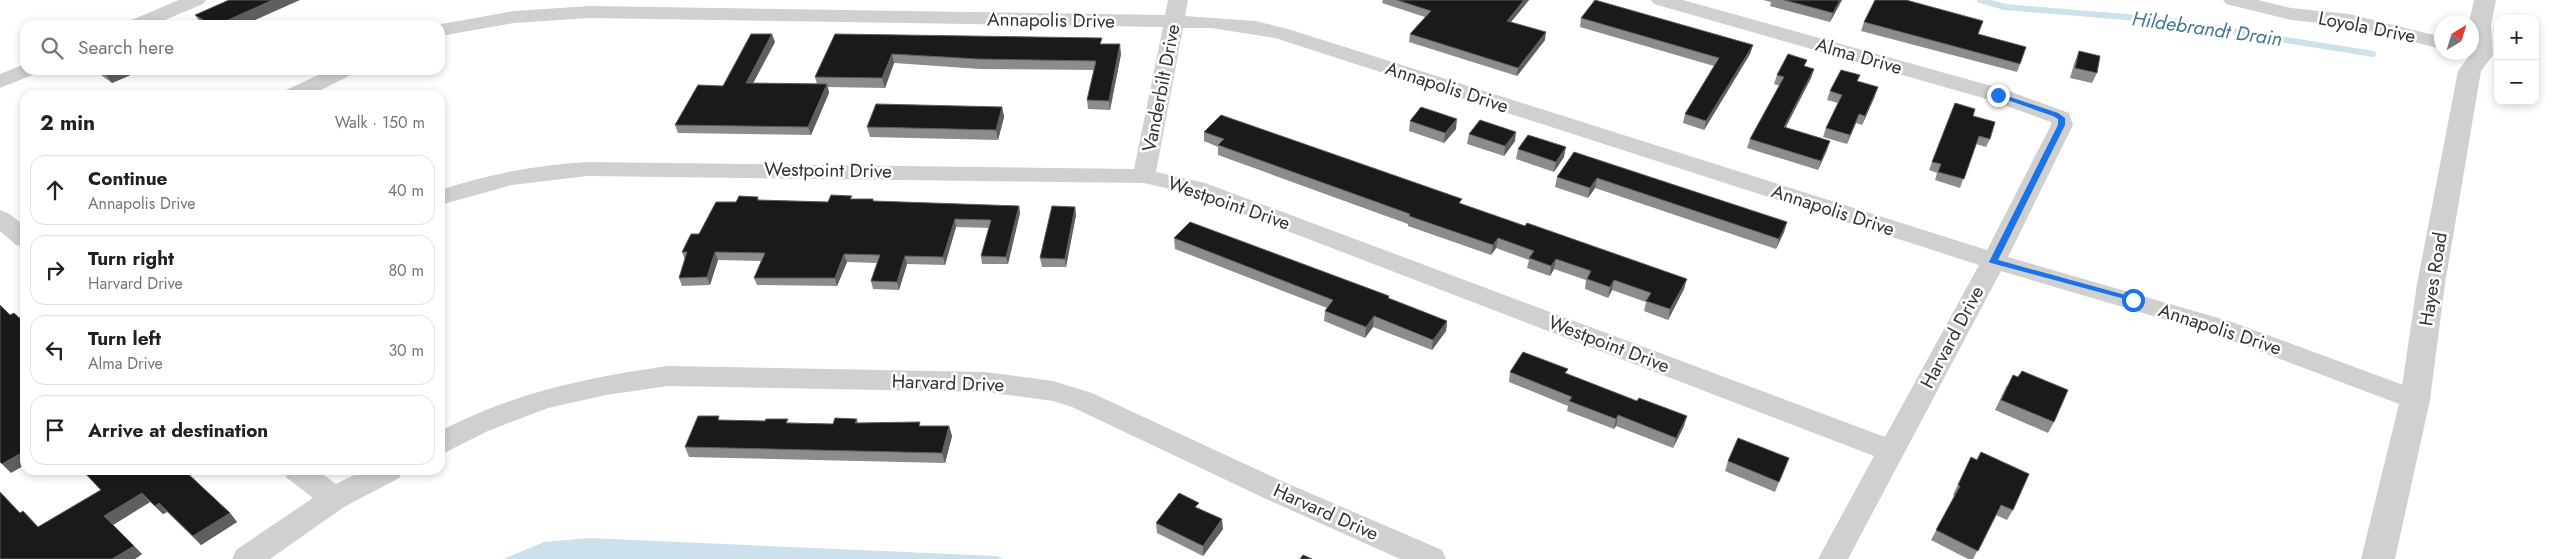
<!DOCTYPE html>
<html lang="en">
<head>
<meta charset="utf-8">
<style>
	:root { --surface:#fff; --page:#f6f6f6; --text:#202124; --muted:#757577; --line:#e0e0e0 }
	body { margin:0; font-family:Jost,sans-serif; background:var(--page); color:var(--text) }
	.controls { position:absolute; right:15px; top:15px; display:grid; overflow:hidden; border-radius:10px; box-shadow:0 2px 8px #0003 }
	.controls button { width:45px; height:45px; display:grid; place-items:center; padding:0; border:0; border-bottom:1px solid var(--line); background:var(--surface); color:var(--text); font:25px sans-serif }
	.compass { position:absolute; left:2434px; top:15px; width:45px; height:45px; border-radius:50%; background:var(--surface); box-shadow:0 2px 8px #0003; rotate:38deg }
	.stop { position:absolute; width:15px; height:15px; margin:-11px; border:4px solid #1a73e8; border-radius:50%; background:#fff }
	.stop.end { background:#1a73e8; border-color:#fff; box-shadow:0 1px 5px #0008 }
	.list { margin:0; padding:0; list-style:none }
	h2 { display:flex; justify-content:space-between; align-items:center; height:65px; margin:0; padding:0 20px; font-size:21px }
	h2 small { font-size:16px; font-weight:400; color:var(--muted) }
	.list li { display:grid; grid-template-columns:32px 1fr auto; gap:15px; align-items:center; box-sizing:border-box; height:70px; margin:0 10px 10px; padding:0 10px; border:1px solid var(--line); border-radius:15px }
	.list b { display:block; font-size:19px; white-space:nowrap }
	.list p { margin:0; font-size:16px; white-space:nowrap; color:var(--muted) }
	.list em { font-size:16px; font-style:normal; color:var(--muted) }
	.icon { flex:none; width:28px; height:28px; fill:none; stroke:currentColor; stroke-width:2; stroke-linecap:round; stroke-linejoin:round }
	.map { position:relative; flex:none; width:2554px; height:559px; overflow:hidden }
	.search { position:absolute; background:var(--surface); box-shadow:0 2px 8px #0003; left:20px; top:20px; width:425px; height:55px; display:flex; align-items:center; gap:12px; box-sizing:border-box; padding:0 18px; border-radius:15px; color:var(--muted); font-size:19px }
	.panel { position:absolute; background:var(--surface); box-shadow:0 2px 8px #0003; left:20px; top:90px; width:425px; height:385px; border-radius:15px }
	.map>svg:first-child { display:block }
	.water { fill:#cce1eb }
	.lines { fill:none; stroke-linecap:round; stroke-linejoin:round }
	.stream { stroke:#cce1eb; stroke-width:6 }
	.minor { fill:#d0d0d0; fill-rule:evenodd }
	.tertiary { fill:#d0d0d0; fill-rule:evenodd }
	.wall { fill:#8c8c8c }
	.shaded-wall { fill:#5f5f5f }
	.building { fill:#1a1a1a; stroke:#5f5f5f }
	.route { fill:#1a73e8 }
	.labels { text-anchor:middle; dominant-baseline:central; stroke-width:5; stroke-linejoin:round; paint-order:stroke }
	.street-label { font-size:19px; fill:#333; stroke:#fff }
	.water-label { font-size:20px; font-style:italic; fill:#417994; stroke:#fff }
</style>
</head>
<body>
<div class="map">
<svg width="2554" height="559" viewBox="0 0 2554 559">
	<rect width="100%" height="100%" fill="#fff"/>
	<path class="water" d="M589 538 997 556 1003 559H503L544 542Z"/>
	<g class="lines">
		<path class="stream" d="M1980 0 2005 7 2163 20 2373 54"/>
		<g class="minor">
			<path d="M179 0H206L203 4 153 25H126L129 21Z"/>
			<path d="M1168 0H1188L1185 16 1255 21 1288 29 1987 250 2051 125V122L1990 100 1654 4 1651 0H1683L2006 90 2069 113 2073 125 2008 257 2232 322 2425 393 2429 400 2425 407 2415 410 2214 334 2001 271 1848 559H1818L1874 456 1191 194 1144 183 587 176 512 185 440 205V190C488 174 537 165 587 162L1134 169 1163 27 589 18 514 23 440 36V25H436L514 11 589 6 1165 15ZM1183 28H1211L1275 38 1979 265 1885 437 1205 183 1156 172Z"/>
			<path d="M2223 0H2258L2291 8 2349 14 2442 37V49L2349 26 2291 20 2226 4Z"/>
			<path d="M25 64V70H39L35 74 0 88V74Z"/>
			<path d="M329 70H357L353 74 311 95H283L286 90Z"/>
			<path d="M0 210 8 213 25 226V247L16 245 0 231Z"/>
			<path d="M668 366 985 372 1053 381 1092 393 1284 482 1442 550 1446 559H1400L1264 498 1072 407 1053 401 985 392 668 386 606 395 548 408 488 431 440 455V431C516 392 584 378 668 366Z"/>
			<path d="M283 470H317L336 484 364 470H403L399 478 344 507 270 559H232L236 550 313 498 287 478Z"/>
		</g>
		<path class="tertiary" d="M2474 0H2496L2491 25 2493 55 2481 71 2445 284 2430 400 2395 559H2361L2400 400 2417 284 2458 71 2472 52V22H2469Z"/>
	</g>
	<g class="wall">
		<path d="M1383 0H1529L1511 22 1545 40 1517 76 1409 42 1410 34 1425 17 1382 3Z"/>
		<path d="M1763 0H1842L1830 22 1770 6 1771 2Z"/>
		<path d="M195 15 244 25H202Z"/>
		<path d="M1581 18 1753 45 1750 54 1704 130 1683 123 1685 114 1714 66 1580 27Z"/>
		<path d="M1864 22 1978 34 2020 64 2017 72 1861 31Z"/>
		<path d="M835 34 1102 44 1121 54 1110 110 1088 109 1087 100 1094 70 980 69 894 63 885 88 828 87 829 93 811 135 678 133 675 125 775 42 753 83 817 84 815 77Z"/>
		<path d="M2079 51 2097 73 2092 83 2070 78 2075 61Z"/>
		<path d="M1805 66 1814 69 1811 78 1786 127 1827 150 1818 170 1747 148 1750 139 1780 86 1774 84 1777 75Z"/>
		<path d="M94 70H142L112 83Z"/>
		<path d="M1858 82 1875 96 1862 125 1856 123 1847 144 1823 137 1826 128 1838 103 1827 100 1830 91Z"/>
		<path d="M1955 103 1990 139 1986 147 1976 144 1960 188 1935 180 1937 173 1929 170Z"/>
		<path d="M1002 107 1004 117 998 140 870 137 867 127Z"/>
		<path d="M1410 121 1456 129 1444 143 1409 131Z"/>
		<path d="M1204 132 1462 204 1684 289 1668 320 1644 311 1646 302 1612 290 1608 298 1585 289 1586 280 1554 269 1550 276 1527 268 1529 260 1496 248 1491 255 1408 226V224L1218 155V147L1204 141Z"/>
		<path d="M1469 134 1515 141 1504 156 1467 144Z"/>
		<path d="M1518 149 1564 157 1554 172 1516 159Z"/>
		<path d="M1574 152 1787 222 1784 232 1776 249 1595 188 1588 198 1555 187 1557 177Z"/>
		<path d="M758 197 759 200 828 202 852 199 874 202 1019 206 1020 213 1008 264H982L981 256 989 228 956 227 945 265 907 264 899 290 873 289 871 281 877 263 847 262 837 286 757 285 754 278 761 261 718 260 710 285 682 286 679 278 685 260 682 252 699 234 736 202Z"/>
		<path d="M1075 207 1076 215 1066 267H1042L1040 258Z"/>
		<path d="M1174 238 1389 298 1447 321 1446 331 1432 350 1373 327 1365 338 1324 321 1325 311 1327 308 1175 249Z"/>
		<path d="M1510 372 1567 374 1684 426 1673 448 1616 426 1614 429 1567 411 1568 406 1509 382Z"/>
		<path d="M2007 385 2054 422 2048 433 1995 410Z"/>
		<path d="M857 419 858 423 921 426H949L952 436 945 463 689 457 685 447 721 420 833 424Z"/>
		<path d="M1789 458 1775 492 1725 471 1728 461Z"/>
		<path d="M1966 467 2013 510 2007 520 1996 515 1973 559H1968L1931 540 1955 496 1953 495Z"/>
		<path d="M141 472 230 513 237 522 201 545 167 512 163 514 150 502 113 525 142 554 135 559H0L20 513 38 527 100 490Z"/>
		<path d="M1199 508 1223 529 1203 556 1157 533 1156 523Z"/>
	</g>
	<g class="shaded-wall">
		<path d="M273 0H300L244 25H217Z"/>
		<path d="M1524 0H1529L1506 28 1507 21Z"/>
		<path d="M1840 0H1842L1830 22 1833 13Z"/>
		<path d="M1546 32 1545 40 1517 76 1518 68Z"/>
		<path d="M772 34 775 42 749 91 746 83Z"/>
		<path d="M1120 44 1121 54 1110 110 1109 101Z"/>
		<path d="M1753 45 1750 54 1704 130 1706 121Z"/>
		<path d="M892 54 894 63 885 88 882 78Z"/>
		<path d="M1814 69 1811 78 1781 136 1784 127Z"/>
		<path d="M114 70H142L112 83 105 74Z"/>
		<path d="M827 84 829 93 811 135 808 127Z"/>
		<path d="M1878 87 1875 96 1862 125 1865 116Z"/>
		<path d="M1002 107 1004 117 998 140 996 130Z"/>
		<path d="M1859 114 1856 123 1847 144 1850 135Z"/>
		<path d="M1457 119 1456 129 1444 143 1445 133Z"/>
		<path d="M1516 132 1515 141 1504 156 1505 146Z"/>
		<path d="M1830 141 1827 150 1818 170 1821 161Z"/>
		<path d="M1566 147 1564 157 1554 172 1556 162Z"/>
		<path d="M1597 178 1595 188 1588 198 1590 188Z"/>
		<path d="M1019 206 1020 213 1008 264 1006 257Z"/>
		<path d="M1075 207 1076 215 1066 267 1065 259Z"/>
		<path d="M955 219 956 227 945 265 943 257Z"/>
		<path d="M1787 222 1784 232 1776 249 1779 239Z"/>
		<path d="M1498 238 1496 248 1491 255 1493 245Z"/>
		<path d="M715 252 718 260 710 285 707 277Z"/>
		<path d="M844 254 847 262 837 286 835 278Z"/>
		<path d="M905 256 907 264 899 290 897 282Z"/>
		<path d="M1556 259 1554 269 1550 276 1551 266Z"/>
		<path d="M1687 279 1684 289 1668 320 1670 309Z"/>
		<path d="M1614 280 1612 290 1608 298 1610 287Z"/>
		<path d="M1374 316 1373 327 1365 338 1366 327Z"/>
		<path d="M1447 321 1446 331 1432 350 1433 340Z"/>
		<path d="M1618 415 1616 426 1614 429 1616 419Z"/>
		<path d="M1687 416 1684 426 1673 448 1676 438Z"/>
		<path d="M949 426 952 436 945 463 942 453Z"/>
		<path d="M25 451V465L11 473 2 464Z"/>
		<path d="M142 493 150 502 113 525 104 516Z"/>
		<path d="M159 503 167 512 163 514 155 506Z"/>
		<path d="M230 513 237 522 201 545 193 536Z"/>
		<path d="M1222 519 1223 529 1203 556V546Z"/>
		<path d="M134 546 142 554 135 559H112Z"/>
	</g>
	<g class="building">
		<path d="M229 0H273L217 25H211L195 15Z"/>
		<path d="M1397 0H1524L1507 21 1546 32 1518 68 1410 34 1431 11Z"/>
		<path d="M1595 0 1753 45 1706 121 1685 114 1719 58 1581 18Z"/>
		<path d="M1784 0H1840L1833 13Z"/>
		<path d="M1875 0H1906L1983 21 1978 34 2026 47 2020 64 1864 22Z"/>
		<path d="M751 34H772L746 83 827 84 808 127 675 125 698 85 723 86Z"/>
		<path d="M835 34 1102 38 1100 44H1120L1109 101 1087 100 1096 61 978 59 892 54 882 78 815 77Z"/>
		<path d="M2079 51 2100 56 2097 73 2075 68Z"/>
		<path d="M1788 54 1807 60 1804 66 1814 69 1784 127 1830 141 1821 161 1750 139 1784 77 1777 75Z"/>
		<path d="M100 70H114L105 74Z"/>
		<path d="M1841 70 1860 75 1857 81 1878 87 1865 116 1859 114 1850 135 1826 128 1842 95 1830 91Z"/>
		<path d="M1955 103 1975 109 1973 116 1995 122 1990 139 1979 136 1964 179 1938 172 1941 164 1932 162Z"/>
		<path d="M876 104 1002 107 996 130 867 127Z"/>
		<path d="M1421 107 1457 119 1445 133 1410 121Z"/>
		<path d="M1221 115 1462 199 1459 203 1525 226 1527 223 1687 279 1670 309 1646 301 1651 293 1614 280 1610 287 1587 279 1591 271 1556 259 1551 266 1529 258 1534 251 1498 238 1493 245 1409 216 1410 214 1218 145 1224 139 1204 132Z"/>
		<path d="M1480 120 1516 132 1505 146 1469 134Z"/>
		<path d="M1528 135 1566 147 1556 162 1518 149Z"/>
		<path d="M1574 152 1787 222 1779 239 1597 178 1590 188 1557 177Z"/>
		<path d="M831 195 852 196 850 199H873V201L1019 206 1006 257 981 256 991 220 955 219 943 257 905 256 897 282 871 281 880 255 844 254 835 278H754L765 253 715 252 707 277 679 278 687 252H682L691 234H699L716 202H736L739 196 758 197 757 200 828 202Z"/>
		<path d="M1052 206 1075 207 1065 259 1040 258Z"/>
		<path d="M1190 222 1389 296 1388 298 1447 321 1433 340 1374 316 1366 327 1325 311 1333 300 1174 238Z"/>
		<path d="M0 305 10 315 14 313 25 323V451L2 464 0 462Z"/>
		<path d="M1523 352 1568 369 1565 373 1637 401 1639 398 1687 416 1676 438 1618 415 1616 419 1569 401 1572 397 1510 372Z"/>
		<path d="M2022 371 2068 390 2054 422 2001 400 2013 375 2018 377Z"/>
		<path d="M698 416H719L718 420 765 421 766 419H788L786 423 833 424 835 418 857 419 855 423 920 422 919 426H949L942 453 685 447Z"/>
		<path d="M1738 438 1789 458 1779 482 1728 461Z"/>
		<path d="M1981 452 2029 474 2013 510 2001 505 1978 551 1936 530 1960 486 1958 485 1971 457 1977 460Z"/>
		<path d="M82 470H139L141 472 145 470H184L230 513 193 536 159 503 155 506 142 493 104 516 134 546 112 559H0V492L20 513 23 511 38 527 101 490Z"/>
		<path d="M1179 493 1199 503 1195 507 1222 519 1203 546 1156 523Z"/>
		<path d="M1303 555 1312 559H1300Z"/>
	</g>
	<path class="route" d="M1998 93 2058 113 2065 118V125L1998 260 2136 298V302L1991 263 1989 262 2058 125V119L2053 116 1996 96Z"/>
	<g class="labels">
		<g class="street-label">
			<text transform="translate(1051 20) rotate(1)">Annapolis Drive</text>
			<text transform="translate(2367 27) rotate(11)">Loyola Drive</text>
			<text transform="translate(1859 56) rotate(16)">Alma Drive</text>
			<text transform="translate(1447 87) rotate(18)">Annapolis Drive</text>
			<text transform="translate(1161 88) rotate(-79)">Vanderbilt Drive</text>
			<text transform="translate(828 170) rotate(1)">Westpoint Drive</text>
			<text transform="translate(1229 203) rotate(19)">Westpoint Drive</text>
			<text transform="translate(1833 210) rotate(18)">Annapolis Drive</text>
			<text transform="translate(2433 279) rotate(-81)">Hayes Road</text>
			<text transform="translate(2220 329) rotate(18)">Annapolis Drive</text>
			<text transform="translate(1952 337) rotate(-62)">Harvard Drive</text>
			<text transform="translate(1609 344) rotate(21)">Westpoint Drive</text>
			<text transform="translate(948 383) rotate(2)">Harvard Drive</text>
			<text transform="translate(1326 512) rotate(24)">Harvard Drive</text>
		</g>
		<g class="water-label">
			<text transform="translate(2207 29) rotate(8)">Hildebrandt Drain</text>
		</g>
	</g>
</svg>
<div class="controls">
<button>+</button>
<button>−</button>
</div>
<svg class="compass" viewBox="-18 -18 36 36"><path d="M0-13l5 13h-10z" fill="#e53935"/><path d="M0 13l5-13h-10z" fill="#757577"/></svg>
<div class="stop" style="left:2133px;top:300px"></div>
<div class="stop end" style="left:1998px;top:95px"></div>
<div class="search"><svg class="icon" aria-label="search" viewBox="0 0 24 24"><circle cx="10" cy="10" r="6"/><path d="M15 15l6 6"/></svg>Search here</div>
<section class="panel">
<h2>2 min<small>Walk · 150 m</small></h2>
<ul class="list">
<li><svg class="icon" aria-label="ahead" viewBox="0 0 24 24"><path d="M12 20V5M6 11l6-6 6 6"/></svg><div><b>Continue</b><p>Annapolis Drive</p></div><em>40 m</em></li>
<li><svg class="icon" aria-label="right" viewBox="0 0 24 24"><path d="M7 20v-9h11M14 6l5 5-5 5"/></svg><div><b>Turn right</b><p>Harvard Drive</p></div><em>80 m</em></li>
<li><svg class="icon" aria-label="left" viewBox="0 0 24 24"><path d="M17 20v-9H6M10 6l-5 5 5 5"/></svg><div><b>Turn left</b><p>Alma Drive</p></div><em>30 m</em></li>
<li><svg class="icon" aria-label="arrive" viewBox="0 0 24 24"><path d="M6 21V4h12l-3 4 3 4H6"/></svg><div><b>Arrive at destination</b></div></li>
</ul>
</section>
</div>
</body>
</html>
